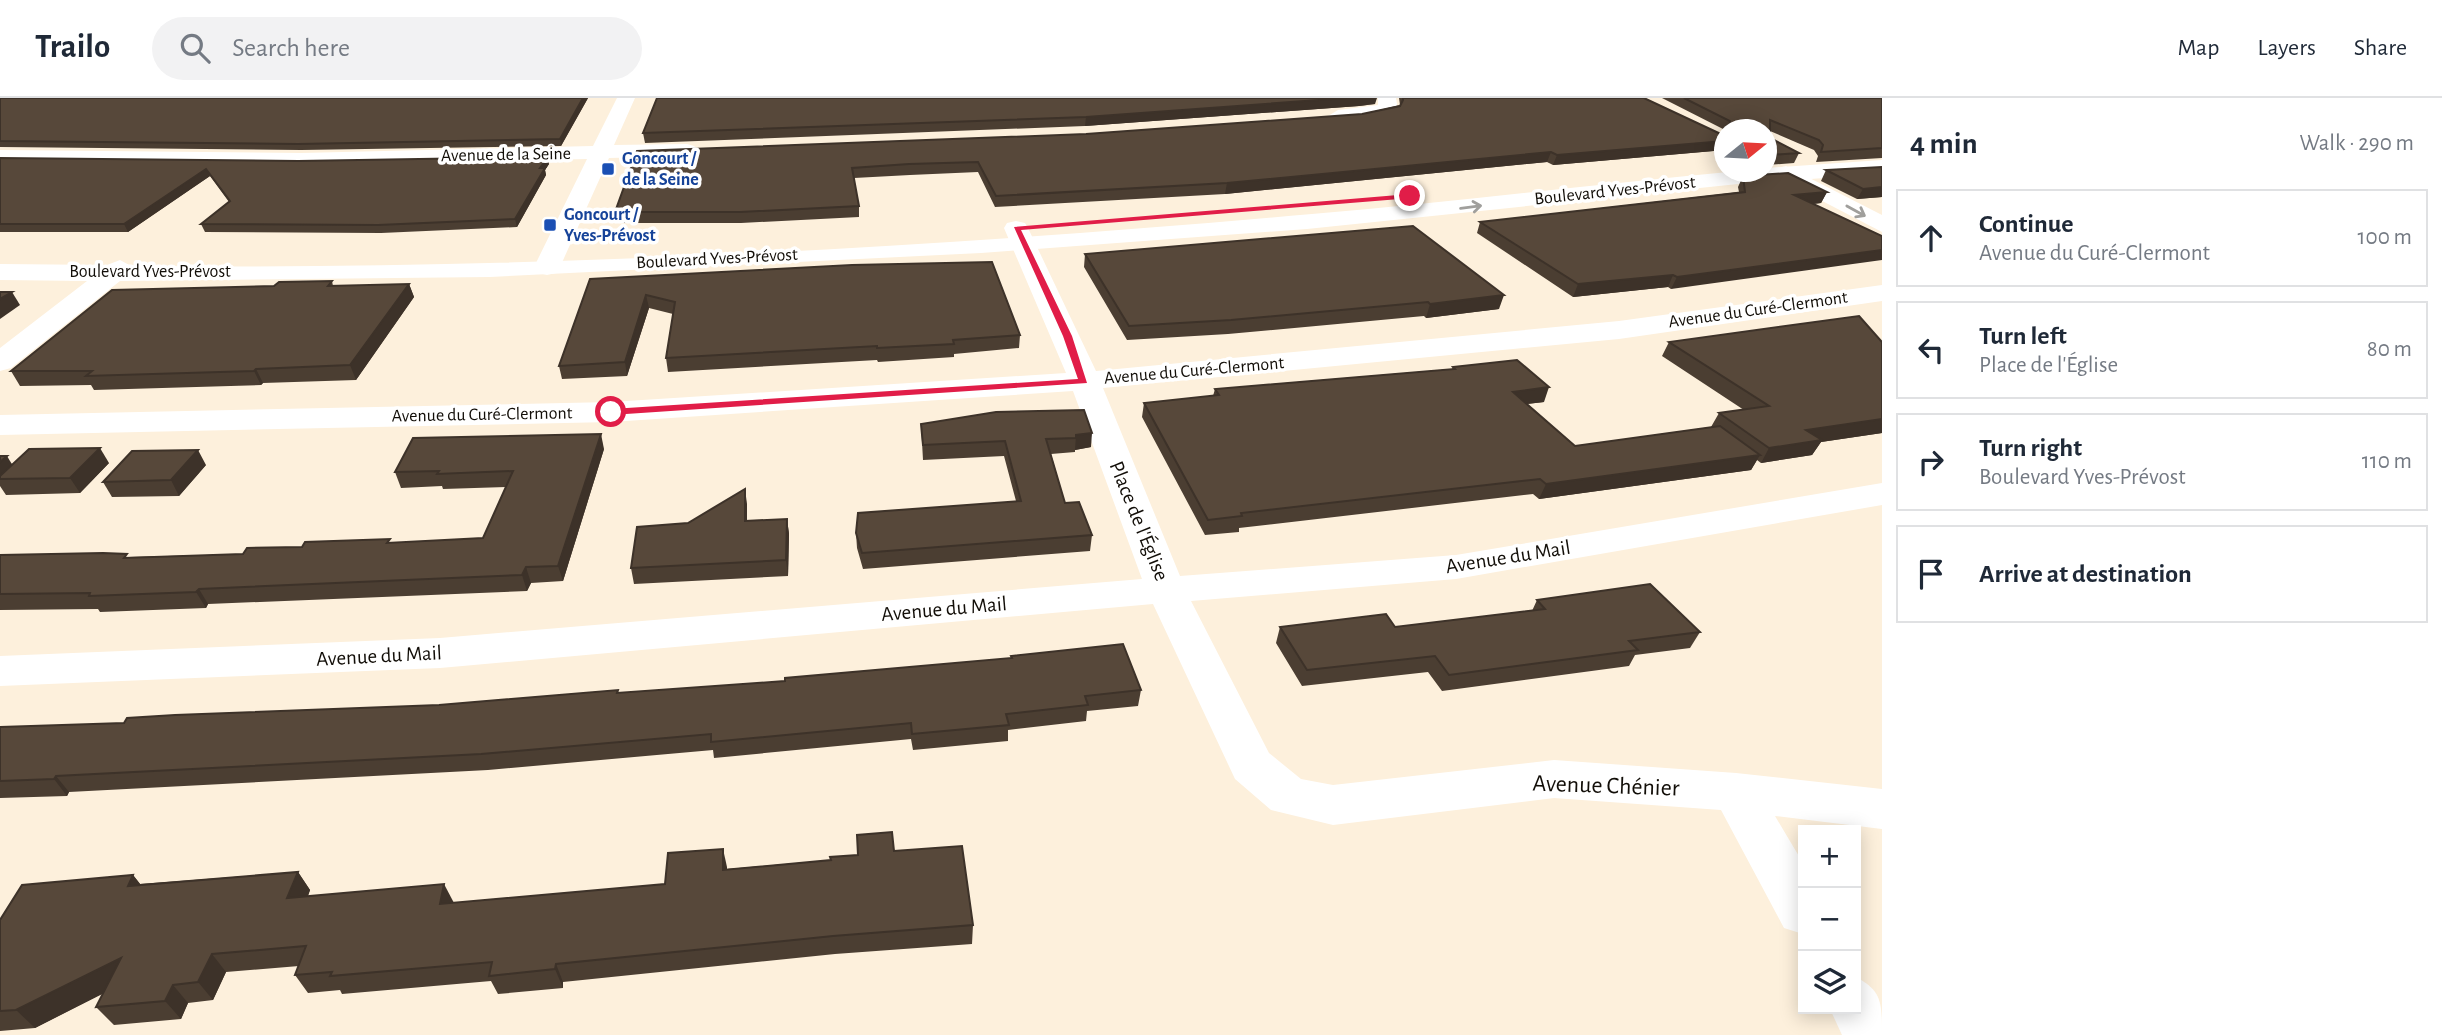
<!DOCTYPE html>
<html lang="en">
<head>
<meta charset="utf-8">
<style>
	:root { --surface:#fff; --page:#f2f2f3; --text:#1f2937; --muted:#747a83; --line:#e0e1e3 }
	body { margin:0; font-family:"Alegreya Sans",sans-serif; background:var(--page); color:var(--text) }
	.controls { position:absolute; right:21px; bottom:21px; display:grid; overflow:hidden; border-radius:0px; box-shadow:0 4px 18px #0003 }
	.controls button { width:63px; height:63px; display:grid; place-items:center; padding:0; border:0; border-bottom:2px solid var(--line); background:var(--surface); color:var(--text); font:35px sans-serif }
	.compass { position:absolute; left:1714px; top:21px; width:63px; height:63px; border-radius:50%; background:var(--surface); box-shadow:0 4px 18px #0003; rotate:72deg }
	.stop { position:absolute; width:21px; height:21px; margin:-16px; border:5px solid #e11d48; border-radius:50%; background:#fff }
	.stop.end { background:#e11d48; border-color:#fff; box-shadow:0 2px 7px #0008 }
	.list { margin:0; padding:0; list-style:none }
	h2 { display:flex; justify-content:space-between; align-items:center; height:91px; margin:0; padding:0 28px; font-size:30px }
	h2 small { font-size:23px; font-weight:400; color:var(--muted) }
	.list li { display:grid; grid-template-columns:46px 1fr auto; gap:21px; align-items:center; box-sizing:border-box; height:98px; margin:0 14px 14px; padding:0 14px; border:2px solid var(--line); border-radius:0px }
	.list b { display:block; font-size:26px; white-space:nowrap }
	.list p { margin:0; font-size:23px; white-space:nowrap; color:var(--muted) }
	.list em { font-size:23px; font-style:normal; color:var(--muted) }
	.icon { flex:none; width:38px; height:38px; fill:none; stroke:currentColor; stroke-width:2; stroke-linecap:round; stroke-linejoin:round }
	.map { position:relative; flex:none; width:1882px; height:937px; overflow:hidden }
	header { display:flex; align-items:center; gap:42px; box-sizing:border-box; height:98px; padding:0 35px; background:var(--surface); border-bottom:2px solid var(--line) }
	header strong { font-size:33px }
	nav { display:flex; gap:38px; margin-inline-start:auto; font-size:24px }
	.search { width:490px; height:63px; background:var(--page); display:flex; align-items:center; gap:18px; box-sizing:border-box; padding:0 24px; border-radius:38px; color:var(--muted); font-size:26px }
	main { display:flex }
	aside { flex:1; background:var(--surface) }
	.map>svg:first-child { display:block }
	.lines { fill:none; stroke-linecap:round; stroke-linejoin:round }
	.street { fill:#fff; fill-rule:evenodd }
	.secondary { fill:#fff; fill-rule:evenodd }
	.wall { fill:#4b3e32 }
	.shaded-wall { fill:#3d3229 }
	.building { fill:#57483a; stroke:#3d3229; stroke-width:2 }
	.oneway { stroke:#a09f9c }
	.route { fill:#e11d48 }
	.transit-dot { fill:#1a4fb4; stroke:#fff; stroke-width:2.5 }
	.labels { text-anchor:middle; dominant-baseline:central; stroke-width:7; stroke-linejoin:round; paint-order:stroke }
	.far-street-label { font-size:18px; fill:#120e08; stroke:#fff }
	.far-transit-label { font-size:18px; font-weight:bold; fill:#164399; stroke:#fff; text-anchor:start }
	.street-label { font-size:21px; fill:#120e08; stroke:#fff }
	.near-street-label { font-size:24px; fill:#120e08; stroke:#fff }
</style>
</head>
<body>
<header>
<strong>Trailo</strong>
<div class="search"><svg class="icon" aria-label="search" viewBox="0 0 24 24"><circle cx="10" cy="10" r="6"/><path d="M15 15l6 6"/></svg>Search here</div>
<nav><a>Map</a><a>Layers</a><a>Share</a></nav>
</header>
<main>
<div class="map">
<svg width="1882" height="937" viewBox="0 0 1882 937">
	<rect width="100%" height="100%" fill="#fdf0dc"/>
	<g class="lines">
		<g class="street">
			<path d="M617 0H635L614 47 687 46 694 48 698 52 694 56 687 58 609 60 560 169 556 175 547 177 538 175 534 169 587 61 301 67 0 64V52L301 55 593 48Z"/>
			<path d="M1378 0H1396L1398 12 1395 16 1338 24 1328 18 1338 12 1378 7Z"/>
			<path d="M1786 68 1882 117V134L1778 80 1775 75 1778 70Z"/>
			<path d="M1016 123 1025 125 1028 130 1096 273 1619 223 1882 187V203L1619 241 1103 290 1180 478 1456 457 1882 385V407L1456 481 1191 503 1269 655 1301 681 1333 687 1554 662 1736 675 1882 691V731L1775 718 1803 765V836L1784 830 1721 712 1554 700 1333 727 1271 712 1235 681 1153 506 440 570 0 588V558L440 540 1142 481 1073 293 611 324 0 337V317L611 304 1066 275 1004 130 1007 125Z"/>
			<path d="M1856 879C1882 893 1882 904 1882 937H1842L1830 911H1856Z"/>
		</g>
		<path class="secondary" d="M1882 62V76L1738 86 1307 131 981 155 490 179 120 183 11 270 0 273V250L87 183 0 182V166L107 167 120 162 131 168C525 172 920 151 1312 116 1451 104 1589 87 1728 74H1766V70Z"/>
	</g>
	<g class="wall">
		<path d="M0 0H588L561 48 301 52 0 49Z"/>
		<path d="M1399 0H1644L1725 43V52L1553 67 1547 64 1225 96 995 109 978 74 910 77 854 80 859 108V119L741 125H617L615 114 637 53 1086 36 1362 16 1400 7Z"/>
		<path d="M1662 0H1882V60L1816 64 1818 58 1814 52 1770 33V40L1799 55 1794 65 1767 67V32H1725Z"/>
		<path d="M1375 6 1359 8 1085 28 645 45 643 35Z"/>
		<path d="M0 60 549 66 545 72 546 77 517 129 381 135 205 134 201 126 229 104 210 78 128 134H0Z"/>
		<path d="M1882 69V99L1857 101 1821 83 1826 72Z"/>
		<path d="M1743 78 1827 94 1821 105 1812 106 1671 191 1668 189 1573 199 1477 135 1480 124 1739 94 1738 89Z"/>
		<path d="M1085 156 1499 211 1426 220 1424 218 1228 236 1127 242 1084 169Z"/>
		<path d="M590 181 1020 237 1019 250 954 256V259L878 264 877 262 668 274 666 260 673 216 649 210 627 278 562 281 559 268Z"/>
		<path d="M332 183 333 188 409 186 414 199 356 282 263 285 261 287 94 292 91 287 20 288 11 273 274 188Z"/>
		<path d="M1669 244H1882V335L1821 344 1812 357 1761 365 1757 362 1751 372 1539 401 1533 396 1239 430V434L1205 437 1142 319 1144 305 1213 298 1215 291 1452 271 1453 269 1544 304 1527 306 1575 348 1711 329 1719 315 1744 312 1662 258Z"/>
		<path d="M1084 312 1091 349 1075 352V354L1051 356 1065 405 1092 437 1090 453 863 471 857 450 856 435 1016 403 1004 358 923 362 921 326Z"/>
		<path d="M604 351 563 483 531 485 527 493 208 506 206 510 100 514 98 511 0 512V457L129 459 243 456 391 445 483 440 506 389 443 391 442 388 401 390 395 374Z"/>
		<path d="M0 358 12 366 109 365 80 395 6 397 0 388Z"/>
		<path d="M206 367 179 398 112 399 103 384Z"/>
		<path d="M747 406V423L787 421 789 436 788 478 634 486 631 470 688 425Z"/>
		<path d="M1537 502 1700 534 1690 550 1635 557 1629 568 1442 593 1428 574 1302 588 1276 545 1280 529H1395L1532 513Z"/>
		<path d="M1011 558 1141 592 1138 608 1087 613 1086 623 1008 632V643L913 652 911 641 714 660 713 652 488 672 69 694 67 698 0 700V629L124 625 439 607 618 592V595L785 583 1011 561Z"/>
		<path d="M894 753 973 827 972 846 835 856 563 884V890L498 896 491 883 342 896 340 892 308 895 295 877 299 868 226 874 213 902 188 905 181 921 114 927 96 909 103 895 35 930 0 933V822L133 777 140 786 298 774 310 792 308 798 453 805 665 786 727 769V771L831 762Z"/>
	</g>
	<g class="shaded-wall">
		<path d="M583 0H588L561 48 560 41Z"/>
		<path d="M1346 0H1377L1375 6 1359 8 1085 28 1086 19Z"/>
		<path d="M1725 43V52L1553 67 1557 57Z"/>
		<path d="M1551 54 1547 64 1225 96 1227 85Z"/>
		<path d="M548 59 549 66 545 72 546 77 517 129 515 121 540 70Z"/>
		<path d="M206 71 210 78 128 134 124 126Z"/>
		<path d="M1882 89V99L1857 101 1863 91Z"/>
		<path d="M1827 94 1821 105 1788 109 1794 97Z"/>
		<path d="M1882 152V162L1671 191 1677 179Z"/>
		<path d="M1673 177 1668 189 1573 199 1578 186Z"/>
		<path d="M409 186 414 199 356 282 350 267Z"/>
		<path d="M12 194 20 207 0 221V201Z"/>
		<path d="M646 197 649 210 627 278 625 264Z"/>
		<path d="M1504 197 1499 211 1426 220 1430 206Z"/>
		<path d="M256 271 263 285 261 287 254 273Z"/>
		<path d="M1549 289 1544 304 1507 308 1513 294Z"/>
		<path d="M1882 321V335L1821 344 1812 357 1761 365 1769 350 1806 332Z"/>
		<path d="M1092 335 1091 349 1075 352 1076 337Z"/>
		<path d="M601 336 604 351 563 483 558 468Z"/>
		<path d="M100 350 109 365 80 395 70 380Z"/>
		<path d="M198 352 206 367 179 398 171 382Z"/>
		<path d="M1760 357 1751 372 1539 401 1546 386Z"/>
		<path d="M7 358 16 373 0 381V364Z"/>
		<path d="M745 391 747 406V438L745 423Z"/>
		<path d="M787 421 789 436 788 478 786 462Z"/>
		<path d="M526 469 531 485 527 493 522 477Z"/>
		<path d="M199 491 208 506 206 510 196 494Z"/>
		<path d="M56 678 69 694 67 698 54 681Z"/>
		<path d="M723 751 727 769V790L723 772Z"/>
		<path d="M298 774 310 792 300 819 287 800Z"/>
		<path d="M133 777 148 796 128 788Z"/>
		<path d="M444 786 454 805 440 806Z"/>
		<path d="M212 856 226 874 213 902 198 884Z"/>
		<path d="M121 860 138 878 35 930 16 912Z"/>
		<path d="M556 866 563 884V890L555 871Z"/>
		<path d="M173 887 188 905 181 921 165 903Z"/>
	</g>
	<g class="building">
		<path d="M0 0H583L560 41 298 46 0 43Z"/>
		<path d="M657 0H1346L1086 19 643 35Z"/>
		<path d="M1403 0H1644L1725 38V43L1557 57 1551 54 1227 85 996 98 978 64 909 66 852 70 859 108 740 114H615L637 53 1086 36 1362 16 1400 8 1403 2Z"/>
		<path d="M1684 0H1882V50L1821 54 1823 47 1819 42 1770 22V40L1799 55 1771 57 1768 61H1767V32H1730V23Z"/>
		<path d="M548 59 540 70H545L515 121 378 127 201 126 230 103 206 71 124 126H0V60L298 63Z"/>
		<path d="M1882 69V89L1863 91 1826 72Z"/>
		<path d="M1788 75 1827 94 1794 97 1882 138V152L1677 179 1673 177 1578 186 1480 124 1745 94 1743 78Z"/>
		<path d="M1413 128 1504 197 1430 206 1428 204 1231 222 1129 228 1085 156Z"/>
		<path d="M992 164 1020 237 953 242 954 246 877 250V248L666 260 675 204 646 197 625 264 559 268 590 181 852 167Z"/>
		<path d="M332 183 328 188 409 186 350 267 256 271 254 273 86 278 92 273H11L112 192 274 188 279 184Z"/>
		<path d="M0 194H12L0 201Z"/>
		<path d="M1859 218 1882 244V321L1806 332 1822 342 1769 350 1719 315 1769 308 1669 244Z"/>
		<path d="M1517 262 1549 289 1513 294 1575 348 1720 328 1760 357 1546 386 1540 381 1241 415 1242 418 1208 422 1144 305 1219 297 1215 291 1455 271 1453 269Z"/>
		<path d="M1084 312 1092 335 1076 337V340L1046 341 1065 405 1079 404 1092 437 862 455 856 435 858 415 1021 403 1005 343 923 347 921 326 996 314Z"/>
		<path d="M601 336 558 468 526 469 522 477 199 491 196 494 89 498 90 495 0 496V457L103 455 127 456 124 460 243 456 247 450 302 449 305 444 390 441 387 445 483 440 513 373 437 376 439 373 395 374 413 340Z"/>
		<path d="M100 350 70 380 0 381V378L29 351Z"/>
		<path d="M198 352 171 382 103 384 132 353Z"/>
		<path d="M0 358H7L0 364Z"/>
		<path d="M745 391V423L787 421 786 462 631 470 637 429 688 425Z"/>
		<path d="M1650 486 1700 534 1629 543 1638 552 1449 577 1435 558 1307 572 1280 529 1386 516 1395 529 1545 511 1537 502Z"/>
		<path d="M1123 546 1141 592 1085 598 1088 607 1006 616 1009 627 912 636 911 625 711 644V636L481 656 56 678 54 681 0 683V629L124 625 127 620 175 617 439 607 618 592 617 595 785 583V580L1012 560 1011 558Z"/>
		<path d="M892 734 894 753 962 748 973 827 833 838 556 866 555 871 489 878 492 864 330 878 332 874 295 877 306 848 212 856 198 884 173 887 165 903 96 909 121 860 16 912 0 913V822L22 787 133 777 128 788 298 774 287 800 444 786 440 806 665 786 668 755 723 751V772L831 762 830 759 858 757 857 737Z"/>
	</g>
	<defs><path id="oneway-shaft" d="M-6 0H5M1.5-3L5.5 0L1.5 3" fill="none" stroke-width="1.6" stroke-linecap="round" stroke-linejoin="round" transform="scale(1.75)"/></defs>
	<g class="oneway">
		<use href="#oneway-shaft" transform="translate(1471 109) rotate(-7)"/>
		<use href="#oneway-shaft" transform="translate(1856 113) rotate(29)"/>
	</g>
	<path class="route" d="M1410 96 1412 100 1021 132 1072 238 1087 285 611 317 606 314 611 311 1078 281 1063 238 1014 129Z"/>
	<g class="transit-dot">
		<rect x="601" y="64" width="14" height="14" rx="3.5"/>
		<rect x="543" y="120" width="14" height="14" rx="3.5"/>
	</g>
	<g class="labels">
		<g class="far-street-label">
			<text transform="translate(506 57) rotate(-1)">Avenue de la Seine</text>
			<text transform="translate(1615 93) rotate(-6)">Boulevard Yves-Prévost</text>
			<text transform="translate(717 161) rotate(-3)">Boulevard Yves-Prévost</text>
			<text x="150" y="174">Boulevard Yves-Prévost</text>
			<text transform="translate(1758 212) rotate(-8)">Avenue du Curé-Clermont</text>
			<text transform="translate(1194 273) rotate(-5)">Avenue du Curé-Clermont</text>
			<text transform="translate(482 317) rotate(-1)">Avenue du Curé-Clermont</text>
		</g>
		<g class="far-transit-label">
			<text x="622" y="61">Goncourt /<tspan x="622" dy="21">de la Seine</tspan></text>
			<text x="564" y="117">Goncourt /<tspan x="564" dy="21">Yves-Prévost</tspan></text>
		</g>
		<g class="street-label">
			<text transform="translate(1139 423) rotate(68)">Place de l'Église</text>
			<text transform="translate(1508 459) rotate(-9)">Avenue du Mail</text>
			<text transform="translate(944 511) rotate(-5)">Avenue du Mail</text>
			<text transform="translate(379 558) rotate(-3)">Avenue du Mail</text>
		</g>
		<g class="near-street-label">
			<text transform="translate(1606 688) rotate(2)">Avenue Chénier</text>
		</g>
	</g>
</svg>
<div class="controls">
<button>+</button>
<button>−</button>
<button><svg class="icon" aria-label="layers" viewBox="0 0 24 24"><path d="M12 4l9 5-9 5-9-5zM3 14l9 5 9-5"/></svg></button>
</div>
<svg class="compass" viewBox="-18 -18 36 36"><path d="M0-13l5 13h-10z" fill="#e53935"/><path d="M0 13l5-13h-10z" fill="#747a83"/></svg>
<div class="stop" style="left:611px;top:314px"></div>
<div class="stop end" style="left:1410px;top:98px"></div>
</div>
<aside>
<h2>4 min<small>Walk · 290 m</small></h2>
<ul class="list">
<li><svg class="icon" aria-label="ahead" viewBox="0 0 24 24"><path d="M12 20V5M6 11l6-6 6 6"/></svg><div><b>Continue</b><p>Avenue du Curé-Clermont</p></div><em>100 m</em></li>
<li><svg class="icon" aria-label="left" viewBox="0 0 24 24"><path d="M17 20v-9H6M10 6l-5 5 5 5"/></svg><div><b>Turn left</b><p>Place de l'Église</p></div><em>80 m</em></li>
<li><svg class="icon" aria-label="right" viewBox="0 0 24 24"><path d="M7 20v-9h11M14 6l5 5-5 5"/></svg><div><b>Turn right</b><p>Boulevard Yves-Prévost</p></div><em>110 m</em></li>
<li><svg class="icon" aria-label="arrive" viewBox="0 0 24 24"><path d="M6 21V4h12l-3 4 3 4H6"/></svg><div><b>Arrive at destination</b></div></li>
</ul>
</aside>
</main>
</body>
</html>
